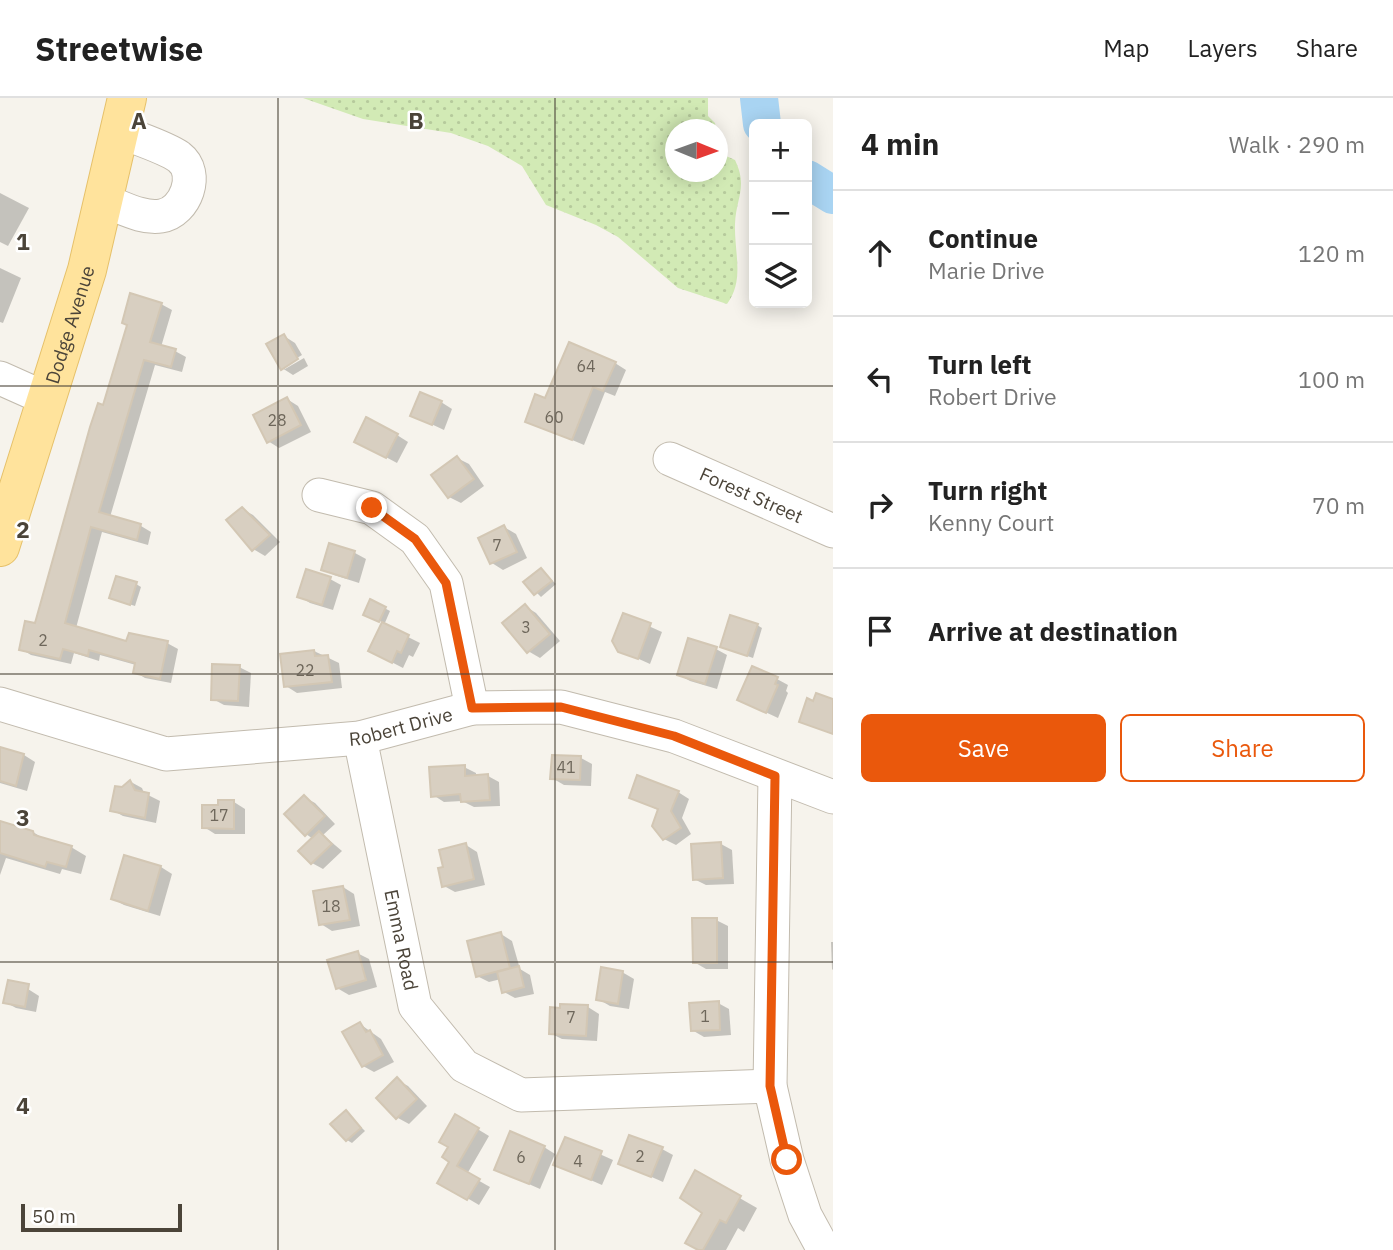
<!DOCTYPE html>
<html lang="en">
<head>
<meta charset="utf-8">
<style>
	:root { --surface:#fff; --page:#f6f6f6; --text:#222; --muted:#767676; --line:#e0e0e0; --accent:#ea580c }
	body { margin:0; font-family:"IBM Plex Sans",sans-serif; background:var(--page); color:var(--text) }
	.controls { position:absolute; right:21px; top:21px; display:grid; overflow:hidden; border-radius:10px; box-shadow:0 4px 18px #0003 }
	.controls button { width:63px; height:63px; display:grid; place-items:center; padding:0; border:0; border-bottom:2px solid var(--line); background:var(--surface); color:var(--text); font:35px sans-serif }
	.compass { position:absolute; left:665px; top:21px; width:63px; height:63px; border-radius:50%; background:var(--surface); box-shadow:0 4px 18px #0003; rotate:91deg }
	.scale { position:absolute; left:21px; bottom:18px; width:161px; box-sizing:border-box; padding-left:7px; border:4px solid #4b4439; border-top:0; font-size:19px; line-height:24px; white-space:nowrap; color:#4b4439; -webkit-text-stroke:5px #fff; paint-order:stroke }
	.stop { position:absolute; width:21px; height:21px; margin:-16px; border:5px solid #ea580c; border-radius:50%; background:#fff }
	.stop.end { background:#ea580c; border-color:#fff; box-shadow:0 2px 7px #0008 }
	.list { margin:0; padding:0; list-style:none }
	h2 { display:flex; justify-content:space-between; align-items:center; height:91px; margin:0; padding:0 28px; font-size:30px }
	h2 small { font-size:23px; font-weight:400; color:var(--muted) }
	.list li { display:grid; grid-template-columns:46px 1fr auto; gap:21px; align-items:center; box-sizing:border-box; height:126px; padding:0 28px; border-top:2px solid var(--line) }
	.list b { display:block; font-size:26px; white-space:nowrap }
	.list p { margin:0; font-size:23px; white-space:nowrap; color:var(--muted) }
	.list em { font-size:23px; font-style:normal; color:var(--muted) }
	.actions { display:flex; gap:14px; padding:21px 28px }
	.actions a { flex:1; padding:16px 0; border:2px solid var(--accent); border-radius:10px; text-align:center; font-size:24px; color:var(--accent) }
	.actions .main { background:var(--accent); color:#fff }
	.icon { flex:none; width:38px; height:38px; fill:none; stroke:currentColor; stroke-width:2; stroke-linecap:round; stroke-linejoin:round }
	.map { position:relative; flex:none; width:833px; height:1152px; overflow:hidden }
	header { display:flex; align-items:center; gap:42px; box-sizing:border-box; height:98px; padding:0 35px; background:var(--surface); border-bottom:2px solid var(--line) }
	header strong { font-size:33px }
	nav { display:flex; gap:38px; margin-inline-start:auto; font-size:24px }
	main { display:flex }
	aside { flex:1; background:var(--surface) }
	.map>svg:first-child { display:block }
	.green { fill:url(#green-dots) }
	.shadow { fill:#0003 }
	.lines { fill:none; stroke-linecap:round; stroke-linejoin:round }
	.river { stroke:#a9d4f2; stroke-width:38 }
	.building { fill:#d8cfc1; stroke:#d3c7b4; stroke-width:2 }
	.minor-casing { stroke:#c2bbae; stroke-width:35 }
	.major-casing { stroke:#e6c16a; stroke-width:40 }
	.minor { stroke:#fff; stroke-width:33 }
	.major { stroke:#ffe39c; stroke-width:38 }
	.route { stroke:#ea580c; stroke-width:9 }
	.grid { fill:none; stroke:#4b4439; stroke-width:2; stroke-opacity:0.55 }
	.labels { text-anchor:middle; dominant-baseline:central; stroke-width:5; stroke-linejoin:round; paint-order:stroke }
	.number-label { font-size:16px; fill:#6e675b }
	.street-label { font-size:19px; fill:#4b4439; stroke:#fff }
	.grid-label { font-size:23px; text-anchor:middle; font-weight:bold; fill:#4b4439; stroke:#fff; stroke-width:5; stroke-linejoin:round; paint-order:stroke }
</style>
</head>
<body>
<header>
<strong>Streetwise</strong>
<nav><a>Map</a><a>Layers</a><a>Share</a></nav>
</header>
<main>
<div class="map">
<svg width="833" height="1152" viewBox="0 0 833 1152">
	<defs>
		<pattern id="green-dots" width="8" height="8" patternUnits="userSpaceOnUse" patternTransform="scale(1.75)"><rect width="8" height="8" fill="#d2eab5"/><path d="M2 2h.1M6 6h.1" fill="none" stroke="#b6ca9c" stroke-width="1.8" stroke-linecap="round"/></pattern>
	</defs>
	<rect width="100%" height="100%" fill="#f6f3ec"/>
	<path class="green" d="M303 0H708V18L715 25 716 31 676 32V74H718V50L724 57 735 62C748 89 736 100 735 126 734 154 745 182 727 206L678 190 618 139 596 127 546 107 522 68 488 48 451 35 363 21Z"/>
	<g class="shadow">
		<path d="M0 95 29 110 8 148 0 144Z"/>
		<path d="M0 170 21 180 3 225 0 224Z"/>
		<path d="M161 206 172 212 161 249 175 253 186 259 182 274 155 267 110 419 141 428 151 434 148 447 102 434 76 530 127 545H167L178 551 171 585 145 580 135 574 136 567 100 557 99 563 74 555 71 566 31 557 21 551 36 527 105 310Z"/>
		<path d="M284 238 295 245 302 257 285 267V271L304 260 308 268 293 277 282 270Z"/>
		<path d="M615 265 626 272 615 298 605 294 584 347 527 323 546 302Z"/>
		<path d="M287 301 298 308 311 334 279 350 268 343Z"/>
		<path d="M441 304 452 311 444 332 412 317Z"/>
		<path d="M397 337 408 344 397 365 367 349Z"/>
		<path d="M457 360 469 366 484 388 461 405 449 399Z"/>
		<path d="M242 411 253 417 280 444 265 458 253 451Z"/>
		<path d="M504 429 516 436 527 460 503 472 492 465Z"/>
		<path d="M330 447 355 455 366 461 359 485 334 477 323 471Z"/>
		<path d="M541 472 556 486 541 499 526 484Z"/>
		<path d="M330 481 341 487 333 512 310 505 299 498Z"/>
		<path d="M136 486 141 489 135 508 116 502Z"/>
		<path d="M371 503 390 513 384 527 420 545 413 559 409 557 403 570 370 553 384 525 365 516Z"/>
		<path d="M525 508 536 515 560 543 540 560 528 553Z"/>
		<path d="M624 517 662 534 650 566 619 552Z"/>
		<path d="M757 527 762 530 753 560 727 551Z"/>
		<path d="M716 551 727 557 717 591 690 583 679 577Z"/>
		<path d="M314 553 339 565 342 590 297 595 286 588Z"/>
		<path d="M239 569 251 575 249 609 224 607 213 601Z"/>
		<path d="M777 581 788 587 786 593 788 595 778 620 740 602Z"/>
		<path d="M0 651 24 657 35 664 27 693 0 685Z"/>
		<path d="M581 660 592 666 591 688 564 687 552 680Z"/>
		<path d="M464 669 476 675V679L488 678 499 684 500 708 474 709 462 703 444 704 433 697Z"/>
		<path d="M131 684 142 690 144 695 160 703 156 725 123 718 112 712 123 691Z"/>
		<path d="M678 694 689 701 682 720 691 736 676 747 664 741 660 713 631 699Z"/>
		<path d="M304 699 315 705 335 726 323 737 342 753 323 771 312 765 313 741 306 736Z"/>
		<path d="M234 704 245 711V736H215L204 729 220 709Z"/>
		<path d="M0 725 33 734 46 742 71 749 86 758 81 776 62 771 60 776 6 760 0 777Z"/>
		<path d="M721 746 732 752 734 786 706 787 694 781Z"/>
		<path d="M466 747 477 754 485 787 455 794 444 788 445 770Z"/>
		<path d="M125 759 161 769 172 776 160 818 124 807 113 801Z"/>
		<path d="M343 789 354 796 360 828 332 833 321 826Z"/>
		<path d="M716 822 728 828V871H706L694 864Z"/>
		<path d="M501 836 512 843 520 871 530 877 534 896 515 900 504 894 501 881 489 884 477 878Z"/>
		<path d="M831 844H833V872L832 871Z"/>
		<path d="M357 855 369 861 377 889 349 897 337 890Z"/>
		<path d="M622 874 634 881 629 911 610 908 598 901Z"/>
		<path d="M28 891 39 898 36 914 16 910 5 904Z"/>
		<path d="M718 905 729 911 731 937 704 939 692 932Z"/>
		<path d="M588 909 599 916 597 943 562 941 550 935Z"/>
		<path d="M360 926 381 941 394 964 374 974 363 968Z"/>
		<path d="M397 982 408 988 427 1008 409 1026 398 1020 378 1000Z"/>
		<path d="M346 1014 365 1033 352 1045 347 1042Z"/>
		<path d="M456 1018 489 1038 467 1076 490 1089 479 1107 440 1084 451 1064 450 1048Z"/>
		<path d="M566 1041 613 1062 602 1087 556 1067Z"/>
		<path d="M544 1049 555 1056 540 1091 497 1072Z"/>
		<path d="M662 1051 673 1057 663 1084 620 1065Z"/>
		<path d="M696 1075 757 1110 744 1134 738 1130 726 1152H701L704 1115Z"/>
	</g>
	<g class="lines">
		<g class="river">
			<path d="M759 0 762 26"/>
			<path d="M807 81 833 97"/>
		</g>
	</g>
	<g class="building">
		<path d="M130 195 162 205 150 244 176 251 171 269 144 262 99 414 141 426 137 442 91 429 65 525 126 543 129 535 168 543 160 581 133 575 135 565 89 552 88 558 63 551 60 561 19 552 25 523 35 525 90 329 98 305 103 307 127 227 122 225Z"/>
		<path d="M284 236 298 261 281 272 266 246Z"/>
		<path d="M569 244 616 264 603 293 593 289 572 342 525 324 535 296 545 300Z"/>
		<path d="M420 294 442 303 432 327 410 318Z"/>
		<path d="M287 299 301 327 267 345 253 317Z"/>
		<path d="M366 319 398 336 386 360 354 344Z"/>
		<path d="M457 358 474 381 448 400 431 377Z"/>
		<path d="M242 409 270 437 252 453 226 422Z"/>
		<path d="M504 427 517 454 490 466 478 440Z"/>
		<path d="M329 445 355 453 347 480 321 472Z"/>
		<path d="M541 470 552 483 534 497 523 484Z"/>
		<path d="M306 471 331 479 322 507 297 499Z"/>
		<path d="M116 478 137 484 130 507 109 500Z"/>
		<path d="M370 501 386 509 379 524 363 517Z"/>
		<path d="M525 506 550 536 527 555 502 525Z"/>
		<path d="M623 515 651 525 638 561 618 554 612 543Z"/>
		<path d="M730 517 758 526 747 558 720 549Z"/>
		<path d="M382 524 409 537 401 555 397 553 392 565 368 553Z"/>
		<path d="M688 540 717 549 705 586 677 577Z"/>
		<path d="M314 552 315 558 328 557 332 584 284 589 280 556Z"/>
		<path d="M212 566 240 567 238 603 211 602Z"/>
		<path d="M752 568 778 579 775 586 778 587 766 615 737 602Z"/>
		<path d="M816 595 833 601V636L799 624 807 600 813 603Z"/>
		<path d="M0 649 24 656 16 688 0 683Z"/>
		<path d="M552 657 581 658 580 682 550 681Z"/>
		<path d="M465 667V678L488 676 490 702 461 704 460 696 431 699 429 669Z"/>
		<path d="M637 677 679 693 671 713 681 730 663 742 652 728 658 711 629 700Z"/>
		<path d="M130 682 135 692 149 695 145 720 110 713 115 688 122 689Z"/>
		<path d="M304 697 325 718 305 738 284 716Z"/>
		<path d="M218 702H234V731L202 730V707H218Z"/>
		<path d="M0 723 33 733 34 737 72 748 66 769 47 764 45 769 0 755Z"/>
		<path d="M319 733 332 746 311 766 298 753Z"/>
		<path d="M721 744 723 780 693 782 691 746Z"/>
		<path d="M466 745 474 781 442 789 438 770 443 769 439 752Z"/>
		<path d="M124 757 161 768 148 813 111 801Z"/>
		<path d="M343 788 350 822 319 827 313 793Z"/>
		<path d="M692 820H717V865H693Z"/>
		<path d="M501 834 510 870 476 879 467 843Z"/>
		<path d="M358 853 366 882 336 891 327 862Z"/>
		<path d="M519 868 524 889 502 895 497 874Z"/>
		<path d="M601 869 623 873 618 906 596 902Z"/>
		<path d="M8 882 29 886 25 909 3 905Z"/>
		<path d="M719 903 720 932 691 933 689 905Z"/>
		<path d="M560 906 588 907 586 938 549 936 550 909 560 910Z"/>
		<path d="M360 924 366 934 370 932 383 957 362 969 342 934Z"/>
		<path d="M397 979 417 1001 396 1021 376 1000Z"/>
		<path d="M346 1012 361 1030 346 1043 330 1026Z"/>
		<path d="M455 1016 479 1030 457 1068 480 1081 467 1102 437 1085 449 1064 442 1059 448 1049 439 1044Z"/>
		<path d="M510 1033 545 1048 529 1086 494 1072Z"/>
		<path d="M629 1037 663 1049 651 1079 618 1066Z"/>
		<path d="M565 1039 602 1053 591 1082 553 1067Z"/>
		<path d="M695 1072 741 1098 726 1125 720 1122 703 1152H698L685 1145 702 1115 680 1100Z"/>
	</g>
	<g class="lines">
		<defs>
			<g id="minor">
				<path d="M104 103C122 109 142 121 161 118 186 114 200 75 179 59 165 49 135 40 119 33"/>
				<path d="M0 280 47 301"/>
				<path id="s1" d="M670 361 833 433"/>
				<path d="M319 397 372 410 415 441 446 485 472 610"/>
				<path id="s2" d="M0 606 166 656 360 640 472 610 561 609 674 638 833 699"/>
				<path id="s3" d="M360 640 415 908 464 968 521 997 770 988"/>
				<path d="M775 678 770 988 787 1062 805 1117 824 1152"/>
			</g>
			<g id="major">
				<path id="s4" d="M0 449 87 172 127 0"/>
			</g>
		</defs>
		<use href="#minor" class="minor-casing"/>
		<use href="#major" class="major-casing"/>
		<use href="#minor" class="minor"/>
		<use href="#major" class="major"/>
	</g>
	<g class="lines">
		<path class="route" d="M372 410 415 441 446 485 472 610 561 609 674 638 775 678 770 988 787 1062"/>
	</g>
	<path class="grid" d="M278 0V1152M555 0V1152M0 288H833M0 576H833M0 864H833"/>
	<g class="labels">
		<g class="number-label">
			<text x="586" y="268">64</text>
			<text x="554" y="319">60</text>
			<text x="277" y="322">28</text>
			<text x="497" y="447">7</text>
			<text x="526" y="529">3</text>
			<text x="43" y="542">2</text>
			<text x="305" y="572">22</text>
			<text x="566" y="669">41</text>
			<text x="219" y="717">17</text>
			<text x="331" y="808">18</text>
			<text x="705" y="918">1</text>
			<text x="571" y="919">7</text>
			<text x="640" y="1058">2</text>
			<text x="521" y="1059">6</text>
			<text x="578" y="1063">4</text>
		</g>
		<g class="street-label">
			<text stroke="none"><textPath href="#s4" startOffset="233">Dodge Avenue</textPath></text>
			<text stroke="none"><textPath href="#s1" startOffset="89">Forest Street</textPath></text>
			<text stroke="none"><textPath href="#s2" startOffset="410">Robert Drive</textPath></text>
			<text stroke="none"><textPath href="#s3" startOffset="206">Emma Road</textPath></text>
		</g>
	</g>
	<g class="grid-label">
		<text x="139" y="31">A</text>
		<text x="416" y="31">B</text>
		<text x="23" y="152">1</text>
		<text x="23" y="440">2</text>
		<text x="23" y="728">3</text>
		<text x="23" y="1016">4</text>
	</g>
</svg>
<div class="controls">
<button>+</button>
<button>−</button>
<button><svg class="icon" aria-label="layers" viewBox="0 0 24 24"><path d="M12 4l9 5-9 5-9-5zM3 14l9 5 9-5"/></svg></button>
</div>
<svg class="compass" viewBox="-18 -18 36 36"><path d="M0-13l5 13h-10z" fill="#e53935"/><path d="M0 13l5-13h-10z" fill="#767676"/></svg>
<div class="scale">50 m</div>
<div class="stop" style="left:787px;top:1062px"></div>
<div class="stop end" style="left:372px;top:410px"></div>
</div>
<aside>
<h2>4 min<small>Walk · 290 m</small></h2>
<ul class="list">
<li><svg class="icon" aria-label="ahead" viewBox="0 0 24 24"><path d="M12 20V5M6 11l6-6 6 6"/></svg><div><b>Continue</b><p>Marie Drive</p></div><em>120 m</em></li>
<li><svg class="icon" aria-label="left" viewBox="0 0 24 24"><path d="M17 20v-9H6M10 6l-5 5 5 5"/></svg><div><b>Turn left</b><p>Robert Drive</p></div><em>100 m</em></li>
<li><svg class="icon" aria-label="right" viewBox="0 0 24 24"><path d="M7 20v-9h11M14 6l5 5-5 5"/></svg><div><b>Turn right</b><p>Kenny Court</p></div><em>70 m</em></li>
<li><svg class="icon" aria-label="arrive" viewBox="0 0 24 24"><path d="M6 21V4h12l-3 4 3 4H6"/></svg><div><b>Arrive at destination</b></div></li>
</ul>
<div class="actions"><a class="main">Save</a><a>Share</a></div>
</aside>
</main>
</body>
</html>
